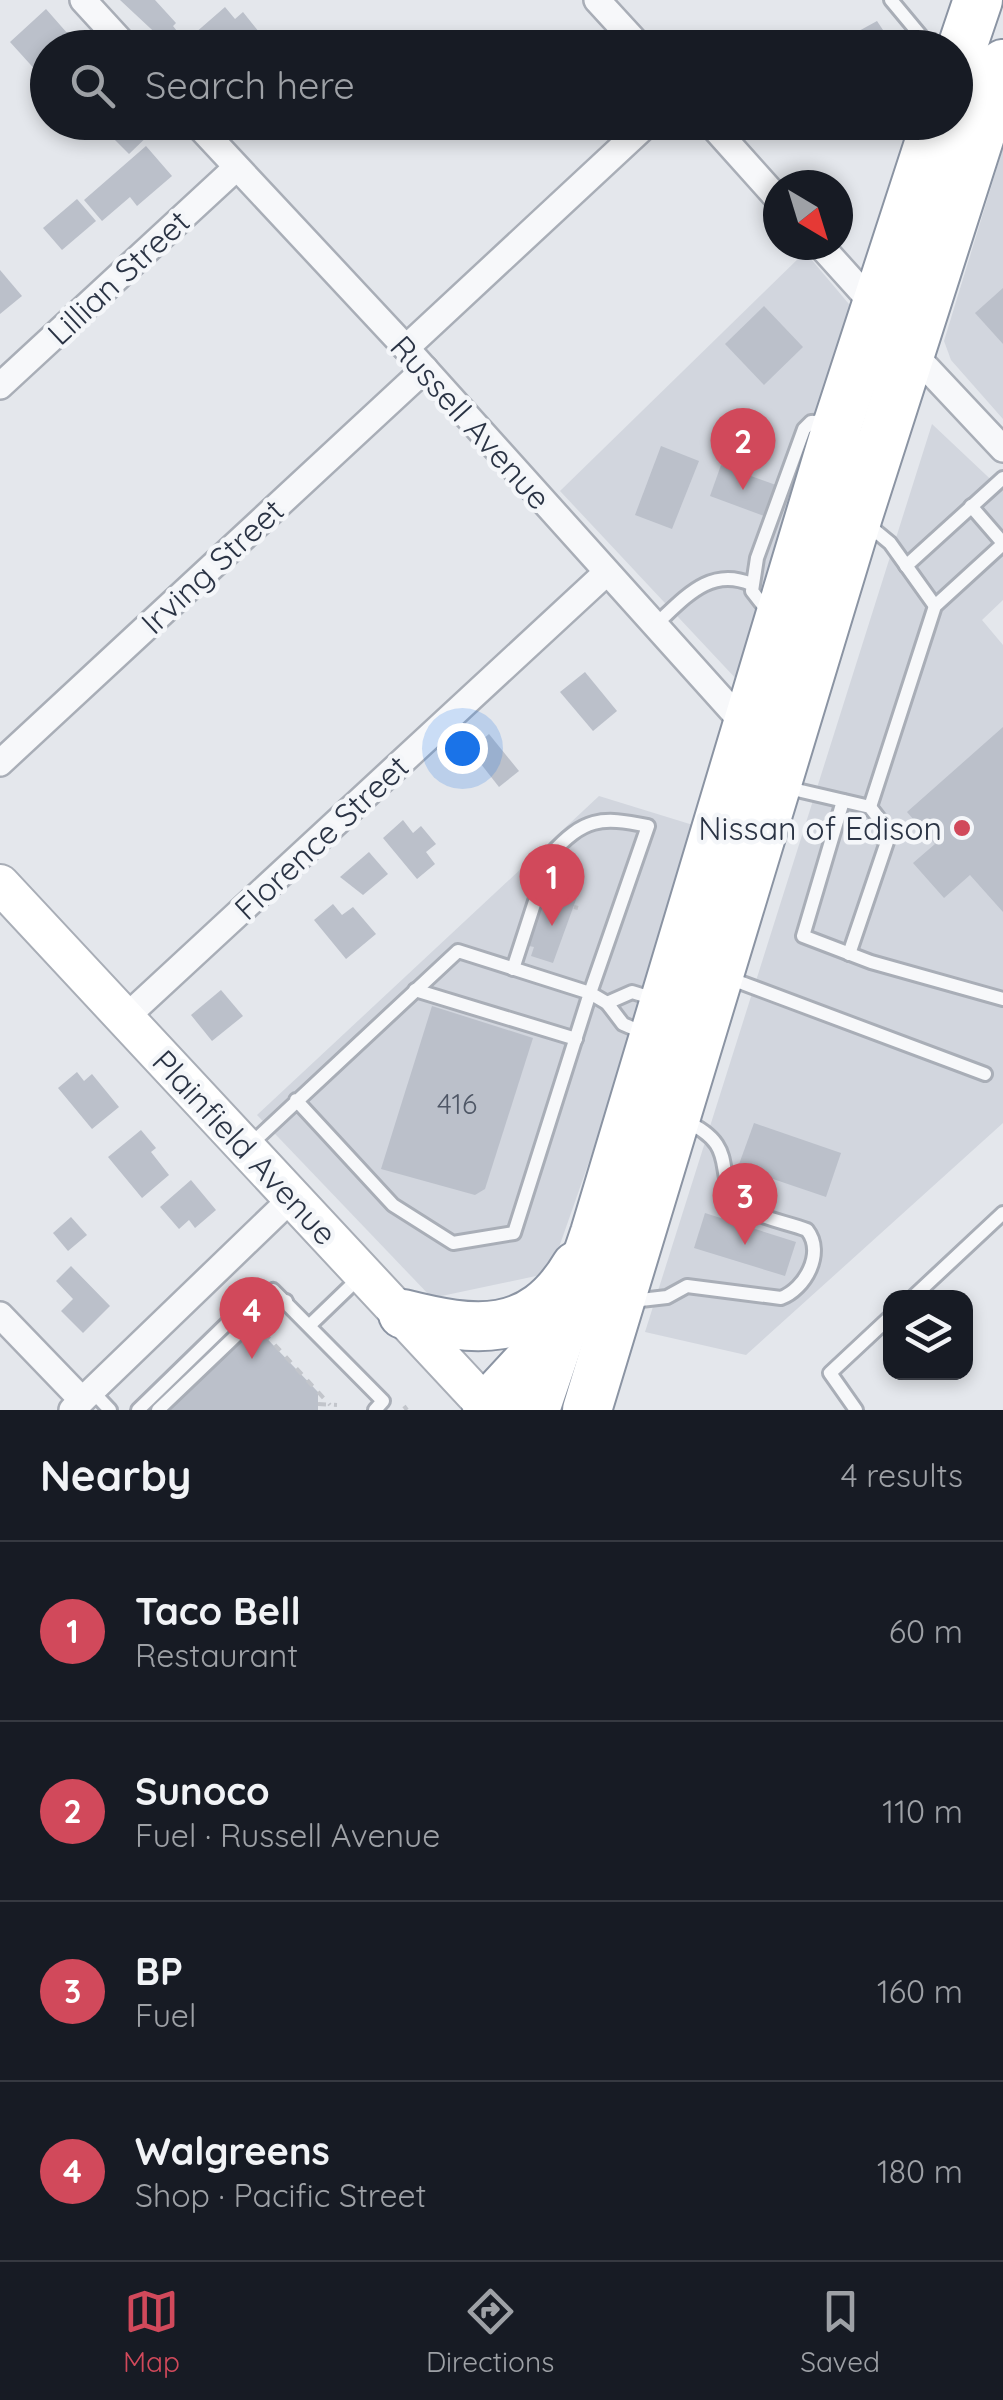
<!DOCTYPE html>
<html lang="en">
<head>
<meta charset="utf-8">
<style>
	:root { --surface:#171b24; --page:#20242c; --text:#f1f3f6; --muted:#9ea1a6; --line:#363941; --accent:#d1495b }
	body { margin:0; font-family:Quicksand,sans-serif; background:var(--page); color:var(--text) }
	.controls { position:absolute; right:30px; bottom:30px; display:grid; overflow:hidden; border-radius:20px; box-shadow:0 5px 15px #0003 }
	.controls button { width:90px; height:90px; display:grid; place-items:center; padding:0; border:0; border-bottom:2px solid var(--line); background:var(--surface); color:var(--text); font:50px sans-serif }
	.compass { position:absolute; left:763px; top:170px; width:90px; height:90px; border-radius:50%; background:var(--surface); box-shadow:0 5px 15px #0003; rotate:142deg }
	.you { position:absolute; left:462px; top:748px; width:35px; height:35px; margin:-25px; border:8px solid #fff; border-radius:50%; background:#1a73e8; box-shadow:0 0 0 15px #1a73e833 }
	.badge { display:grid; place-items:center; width:65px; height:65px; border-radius:50%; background:var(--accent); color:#fff; font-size:32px; font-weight:700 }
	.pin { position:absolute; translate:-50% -82px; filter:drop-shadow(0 2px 5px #0008) }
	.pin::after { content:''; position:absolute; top:52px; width:35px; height:30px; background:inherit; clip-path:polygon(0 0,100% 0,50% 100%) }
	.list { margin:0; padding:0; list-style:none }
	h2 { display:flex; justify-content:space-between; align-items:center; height:130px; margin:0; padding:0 40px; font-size:42px }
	h2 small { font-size:32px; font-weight:400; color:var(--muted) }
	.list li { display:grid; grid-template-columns:65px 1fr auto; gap:30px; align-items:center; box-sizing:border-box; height:180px; padding:0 40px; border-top:2px solid var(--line) }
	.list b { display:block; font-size:38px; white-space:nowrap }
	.list p { margin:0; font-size:32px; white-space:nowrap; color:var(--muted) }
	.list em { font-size:32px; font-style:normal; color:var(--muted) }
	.icon { flex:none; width:55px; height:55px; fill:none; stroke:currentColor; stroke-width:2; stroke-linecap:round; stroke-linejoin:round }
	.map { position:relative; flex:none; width:1003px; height:1410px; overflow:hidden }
	.search { position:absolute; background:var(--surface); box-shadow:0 5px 15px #0003; left:30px; right:30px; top:30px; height:110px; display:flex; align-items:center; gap:25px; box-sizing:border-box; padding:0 35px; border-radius:55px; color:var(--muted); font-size:38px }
	.sheet { height:850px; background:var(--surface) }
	nav { display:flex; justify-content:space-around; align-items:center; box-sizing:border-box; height:140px; border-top:2px solid var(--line); background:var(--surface); font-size:28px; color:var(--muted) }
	nav a { display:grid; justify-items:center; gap:5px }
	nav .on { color:var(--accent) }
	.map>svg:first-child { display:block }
	.built { fill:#d2d6de }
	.building { fill:#bbc0ca }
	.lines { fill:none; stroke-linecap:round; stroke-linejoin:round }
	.lane-casing { stroke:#a9aeb7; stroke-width:18 }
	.street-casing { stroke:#a9aeb7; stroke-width:30 }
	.secondary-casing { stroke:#a9aeb7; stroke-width:42 }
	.highway-casing { stroke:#8b94a3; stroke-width:52 }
	.path { stroke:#c2c5cb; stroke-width:4; stroke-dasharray:8 8; stroke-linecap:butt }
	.lane { stroke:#f7f8fa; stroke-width:12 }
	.street { stroke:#f7f8fa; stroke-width:25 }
	.secondary { stroke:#fff; stroke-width:38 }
	.highway { stroke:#fff; stroke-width:48 }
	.poi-dot { fill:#d1495b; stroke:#f4f6f9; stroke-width:4 }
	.labels { text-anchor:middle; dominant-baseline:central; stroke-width:9; stroke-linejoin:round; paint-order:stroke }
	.number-label { font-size:28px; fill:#4f5766 }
	.street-label { font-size:32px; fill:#2b3445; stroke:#f4f6f9 }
	.poi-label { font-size:32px; fill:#2b3445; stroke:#f4f6f9; text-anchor:end }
</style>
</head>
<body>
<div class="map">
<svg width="1003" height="1410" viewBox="0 0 1003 1410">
	<rect width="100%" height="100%" fill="#e4e7ec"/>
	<g class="built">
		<path d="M1003 148V419L951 360 944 341Z"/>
		<path d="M805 252 854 310 739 682 560 491Z"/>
		<path d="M932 424 1003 491V600L982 620 1003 645V1123L746 1355 645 1332Z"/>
		<path d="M599 796 693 825 597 1139 550 1273 432 1298 257 1115Z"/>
	</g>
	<g class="building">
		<path d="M120 0H155L176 23 173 26 177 31 165 42Z"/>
		<path d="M225 7 235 19 243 12 272 48H205L194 34Z"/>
		<path d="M46 9 75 42 68 48H48V66L39 74 10 42Z"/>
		<path d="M877 21 895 48H841L837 43Z"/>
		<path d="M123 122H149L155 129 129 154 110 135Z"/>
		<path d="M146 146 172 176 137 206 130 197 102 221 84 200Z"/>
		<path d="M77 199 96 221 62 250 43 228Z"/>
		<path d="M0 270 22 296 0 314Z"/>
		<path d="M1003 288V344L975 313Z"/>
		<path d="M764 306 803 347 764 385 725 344Z"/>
		<path d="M661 446 699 461 672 529 635 515Z"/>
		<path d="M721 465 776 485 764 516 710 496Z"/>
		<path d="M585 672 617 711 593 731 560 692Z"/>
		<path d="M1003 727V912L970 875 944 898 913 863 935 844 907 812Z"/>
		<path d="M489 734 519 771 499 787 470 750Z"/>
		<path d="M403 820 413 833 421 826 436 844 426 852 435 864 417 879 383 838Z"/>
		<path d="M369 852 388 874 363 895 340 877Z"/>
		<path d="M558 858 578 864 573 880 582 883 553 963 531 956 534 947 529 946Z"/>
		<path d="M333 904 342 915 353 907 376 934 346 959 314 920Z"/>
		<path d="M221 990 243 1016 212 1041 191 1015Z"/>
		<path d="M432 1006 533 1038 485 1189 475 1195 381 1169Z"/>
		<path d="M77 1072 84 1081 92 1074 119 1107 92 1129 58 1088Z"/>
		<path d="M754 1123 841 1153 826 1197 738 1167Z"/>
		<path d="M141 1130 156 1148 151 1152 169 1175 142 1198 108 1157Z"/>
		<path d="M191 1180 216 1210 195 1228 189 1220 179 1229 160 1207Z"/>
		<path d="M705 1213 796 1242 785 1276 694 1248Z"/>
		<path d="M71 1217 87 1235 68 1251 53 1233Z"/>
		<path d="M71 1266 110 1306 83 1333 61 1311 73 1299 56 1281Z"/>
		<path d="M254 1325 318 1392V1410H166Z"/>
	</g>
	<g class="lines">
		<defs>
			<g id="lane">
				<path d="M891 0 931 48"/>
				<path d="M971 506 1003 543"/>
				<path d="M867 524 890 543 935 606"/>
				<path d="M906 566 1003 478"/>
				<path d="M769 613 752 591 757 558 804 429 811 422 831 421"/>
				<path d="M654 626C684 599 709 566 751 584"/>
				<path d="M784 787 870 807 890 833 849 954"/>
				<path d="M843 801 803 936 871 962 1003 999"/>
				<path d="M870 807 935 606 1003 544"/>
				<path d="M513 969 550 855C584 818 600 816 648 826L590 993 607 1003"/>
				<path d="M726 977 985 1074"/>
				<path d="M415 990 576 1039"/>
				<path d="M644 1033 623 1024 607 1003 632 992 655 999"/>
				<path d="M251 1144 458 951 590 993 514 1233 453 1243 393 1205 296 1100"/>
				<path d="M912 1298 1003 1213"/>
				<path d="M632 1301 667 1297 687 1286 781 1298C805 1289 825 1253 807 1230 789 1223 763 1219 748 1209 704 1180 749 1149 683 1120"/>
				<path d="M310 1325 362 1275"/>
				<path d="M92 1391 110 1410"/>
				<path d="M138 1410 249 1302 273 1290 383 1401 375 1410"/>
				<path d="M158 1410 266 1307 286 1301"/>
				<path d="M856 1410 830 1373 890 1317"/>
			</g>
			<g id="street">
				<path d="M83 0 127 48"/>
				<path d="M597 0 641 48"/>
				<path d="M195 122 406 348 745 725"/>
				<path d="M709 122 778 199"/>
				<path d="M820 245 875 306"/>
				<path d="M406 348 649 122"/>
				<path d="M910 350 1003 449"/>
				<path d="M0 386 236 168"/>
				<path d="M0 763 425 369"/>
				<path d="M124 1019 606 573"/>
				<path d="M0 1315 82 1400"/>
				<path d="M72 1410 291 1199"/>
			</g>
			<path id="secondary" d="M0 884 490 1410"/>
			<g id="highway">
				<path d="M956 65 978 0"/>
				<path d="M403 1314C474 1332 532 1340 576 1266"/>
				<path d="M487 1406 549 1339"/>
				<path d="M535 1410 595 1233 838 423 936 122"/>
				<path d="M587 1410 858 516 1003 64"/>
			</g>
		</defs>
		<use href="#lane" class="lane-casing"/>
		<use href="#street" class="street-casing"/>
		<use href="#secondary" class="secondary-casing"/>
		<use href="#highway" class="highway-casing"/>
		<g class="path">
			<path d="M574 907 578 908"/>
			<path d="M264 1333 330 1405"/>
			<path d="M318 1404 337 1405"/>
			<path d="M404 1406 407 1410"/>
		</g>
		<use href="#lane" class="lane"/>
		<use href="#street" class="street"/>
		<use href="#secondary" class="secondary"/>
		<use href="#highway" class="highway"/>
	</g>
	<circle class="poi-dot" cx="962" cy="828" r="10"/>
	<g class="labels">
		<g class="number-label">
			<text x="457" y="1103">416</text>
		</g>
		<g class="street-label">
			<text transform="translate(118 277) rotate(-43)">Lillian Street</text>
			<text transform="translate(471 422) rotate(48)">Russell Avenue</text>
			<text transform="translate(212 566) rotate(-43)">Irving Street</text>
			<text transform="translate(321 837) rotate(-43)">Florence Street</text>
			<text transform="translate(245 1147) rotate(47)">Plainfield Avenue</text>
		</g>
		<g class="poi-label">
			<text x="942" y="828">Nissan of Edison</text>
		</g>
	</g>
</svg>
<div class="controls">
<button><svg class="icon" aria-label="layers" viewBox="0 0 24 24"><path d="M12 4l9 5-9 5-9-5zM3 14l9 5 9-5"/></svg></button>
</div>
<svg class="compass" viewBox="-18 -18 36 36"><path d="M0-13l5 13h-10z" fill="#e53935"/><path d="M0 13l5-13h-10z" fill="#9ea1a6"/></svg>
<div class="you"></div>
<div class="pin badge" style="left:552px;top:926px">1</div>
<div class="pin badge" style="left:743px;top:490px">2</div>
<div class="pin badge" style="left:745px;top:1245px">3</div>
<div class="pin badge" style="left:252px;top:1359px">4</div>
<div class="search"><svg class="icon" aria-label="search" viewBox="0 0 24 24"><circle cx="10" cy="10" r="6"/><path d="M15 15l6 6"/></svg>Search here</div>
</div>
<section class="sheet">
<h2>Nearby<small>4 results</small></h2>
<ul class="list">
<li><span class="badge">1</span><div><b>Taco Bell</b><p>Restaurant</p></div><em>60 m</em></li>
<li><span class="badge">2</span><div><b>Sunoco</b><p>Fuel · Russell Avenue</p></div><em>110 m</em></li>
<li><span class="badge">3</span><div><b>BP</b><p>Fuel</p></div><em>160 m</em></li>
<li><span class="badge">4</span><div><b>Walgreens</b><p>Shop · Pacific Street</p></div><em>180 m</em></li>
</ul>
</section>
<nav>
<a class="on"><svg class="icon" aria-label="map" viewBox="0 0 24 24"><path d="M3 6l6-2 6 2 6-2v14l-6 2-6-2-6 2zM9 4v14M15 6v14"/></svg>Map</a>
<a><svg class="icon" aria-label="directions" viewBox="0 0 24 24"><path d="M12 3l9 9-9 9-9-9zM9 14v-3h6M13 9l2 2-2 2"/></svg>Directions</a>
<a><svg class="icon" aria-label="saved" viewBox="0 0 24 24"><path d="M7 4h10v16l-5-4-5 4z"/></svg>Saved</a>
</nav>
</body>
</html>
